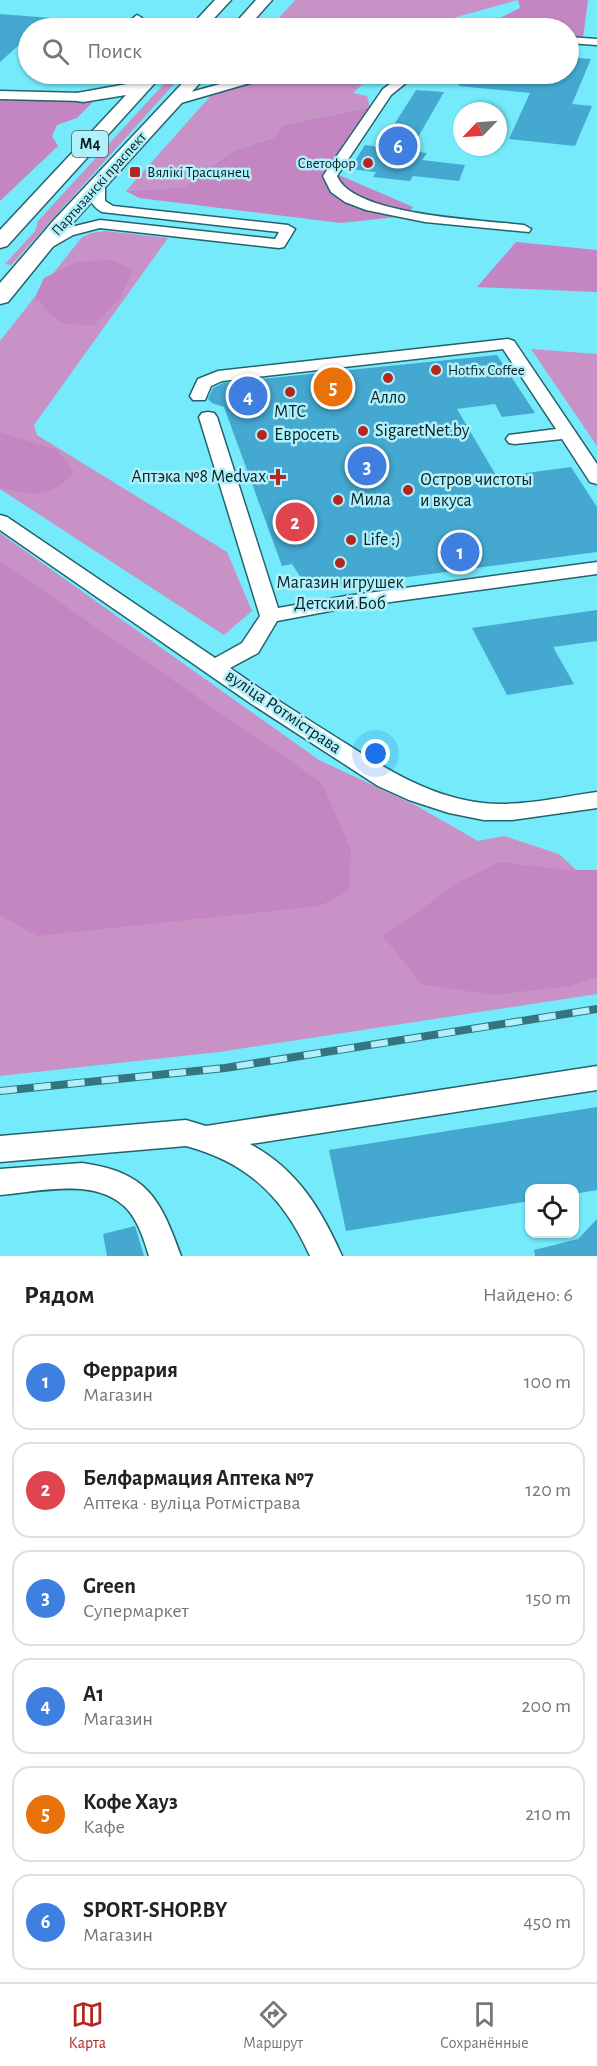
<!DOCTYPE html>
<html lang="ru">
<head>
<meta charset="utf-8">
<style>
	:root { --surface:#fff; --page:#f2f2f2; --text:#222; --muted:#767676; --line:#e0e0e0; --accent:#b52620 }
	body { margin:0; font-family:"Alegreya Sans",sans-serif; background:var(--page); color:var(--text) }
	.controls { position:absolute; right:18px; bottom:18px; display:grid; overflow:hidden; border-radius:12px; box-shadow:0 2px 4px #0004 }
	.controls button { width:54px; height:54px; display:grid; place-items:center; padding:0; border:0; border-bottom:2px solid var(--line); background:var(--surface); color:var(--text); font:30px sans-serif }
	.compass { position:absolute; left:453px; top:102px; width:54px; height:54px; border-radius:50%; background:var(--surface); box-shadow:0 2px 4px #0004; rotate:245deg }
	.you { position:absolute; left:376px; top:754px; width:21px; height:21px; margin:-15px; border:4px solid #fff; border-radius:50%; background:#1a73e8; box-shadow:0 0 0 9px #1a73e833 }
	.badge { display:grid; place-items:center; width:39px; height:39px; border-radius:50%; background:var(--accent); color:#fff; font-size:20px; font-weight:700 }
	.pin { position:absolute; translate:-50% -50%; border:3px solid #fff; box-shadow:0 2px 6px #0006 }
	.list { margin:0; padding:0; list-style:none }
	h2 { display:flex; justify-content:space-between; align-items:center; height:78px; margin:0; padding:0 24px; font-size:26px }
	h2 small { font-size:20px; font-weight:400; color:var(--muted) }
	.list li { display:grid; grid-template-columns:39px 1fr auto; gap:18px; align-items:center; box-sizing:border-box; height:96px; margin:0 12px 12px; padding:0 12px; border:2px solid var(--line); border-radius:18px }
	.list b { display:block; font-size:22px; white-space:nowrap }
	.list p { margin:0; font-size:20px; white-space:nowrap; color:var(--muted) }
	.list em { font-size:20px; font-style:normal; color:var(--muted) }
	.icon { flex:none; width:33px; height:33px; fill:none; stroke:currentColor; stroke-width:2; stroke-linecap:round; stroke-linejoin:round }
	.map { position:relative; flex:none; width:597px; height:1256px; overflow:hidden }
	.search { position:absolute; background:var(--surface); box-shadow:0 2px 4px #0004; left:18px; right:18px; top:18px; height:66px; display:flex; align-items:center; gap:15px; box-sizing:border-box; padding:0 21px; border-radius:33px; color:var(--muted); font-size:22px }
	.sheet { height:726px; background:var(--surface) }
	nav { display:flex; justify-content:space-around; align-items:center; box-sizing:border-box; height:84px; border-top:2px solid var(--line); background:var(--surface); font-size:16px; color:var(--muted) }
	nav a { display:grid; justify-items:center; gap:3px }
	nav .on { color:var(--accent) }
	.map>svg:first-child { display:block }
	.green { fill:#c992c7 }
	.forest { fill:#c486c2 }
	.building { fill:#44a8d0 }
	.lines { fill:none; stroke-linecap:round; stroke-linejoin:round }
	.minor-casing { stroke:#24636c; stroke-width:3 }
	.highway-casing { stroke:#24636c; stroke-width:3 }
	.minor { fill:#fff; fill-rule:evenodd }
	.highway { fill:#fff; fill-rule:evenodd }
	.rail-casing { stroke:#35757f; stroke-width:8 }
	.rail { stroke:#b1f0fa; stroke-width:6; stroke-dasharray:17; stroke-linecap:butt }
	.poi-dot { fill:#b52620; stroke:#b1f0fa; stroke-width:2 }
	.labels { text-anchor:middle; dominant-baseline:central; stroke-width:5; stroke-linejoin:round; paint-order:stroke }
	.far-poi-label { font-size:15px; fill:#072125; stroke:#b1f0fa; text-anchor:start }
	.far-street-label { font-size:15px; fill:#072125; stroke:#b1f0fa }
	.shield { fill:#b1f0fa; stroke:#3a5f65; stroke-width:1.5 }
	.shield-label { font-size:16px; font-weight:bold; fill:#072125 }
	.poi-label { font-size:18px; fill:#072125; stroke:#b1f0fa; text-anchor:start }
	.street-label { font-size:18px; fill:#072125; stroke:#b1f0fa }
</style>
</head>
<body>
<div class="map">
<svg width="597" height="1256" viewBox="0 0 597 1256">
	<rect width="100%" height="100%" fill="#75eafb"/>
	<g class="green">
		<path d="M295 0H518L453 18 448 28H270Z"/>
		<path d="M173 74H183L14 262 11 265 5 264 35 231 38 221Z"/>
		<path d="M230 74H392L385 79 370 77 353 93 367 96 370 107 283 125 273 138 234 150 184 187 126 191Z"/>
		<path d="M105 231 168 238 34 425 37 435 227 552 252 611 224 635 0 489V341L82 237 92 233Z"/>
		<path d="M531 349 597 354V446Z"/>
		<path d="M0 533 319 760 415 805 478 841 504 836 559 854 597 889V994L219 1052 0 1076Z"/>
	</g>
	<g class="forest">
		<path d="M518 0H588L583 38 569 36 568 28H480L520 8Z"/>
		<path d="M0 99H69L93 102 77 118 57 125 52 136 58 146 0 201Z"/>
		<path d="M370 107 362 130 332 172 413 207 406 216 341 223 139 198 126 191 184 187 234 150 273 138 283 125Z"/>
		<path d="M516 242 597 250V292L477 287Z"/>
		<path d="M113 260 133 271 120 298 94 325C57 325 60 324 35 297L44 278 76 262Z"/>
		<path d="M0 432 57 450 74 471C51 501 32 494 0 488Z"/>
		<path d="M0 561 322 783 351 850 349 891 320 906 37 936 0 915Z"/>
		<path d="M499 862 568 870H597V977L570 986 492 995 421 984 383 936 461 881Z"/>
	</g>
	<g class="building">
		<path d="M0 14 51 18 38 28H28V37L0 62Z"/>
		<path d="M568 57 591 59 572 104 592 106 575 146 509 139 530 93 459 86 460 74H568Z"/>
		<path d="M416 90 444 92 410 151 427 153 422 160 465 165 459 181 413 176 410 181 373 177 376 172 350 169 365 145 380 147Z"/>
		<path d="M497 355 535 413 502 417 495 404 457 409 497 477 571 467 597 507V552L309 590 292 564 282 566 224 407 212 403 208 399 213 388 223 383Z"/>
		<path d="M597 610V641L553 647 574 684 507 695 472 628Z"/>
		<path d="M597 1107V1190L574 1194V1188H530V1201L346 1231 329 1150Z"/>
		<path d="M597 1219V1256H535L534 1250 578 1239Z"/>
		<path d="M135 1226 144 1256H107L103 1234Z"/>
	</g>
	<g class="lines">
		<defs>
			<g id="minor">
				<path d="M137 15 142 18 132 28H121Z"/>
				<path d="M568 37 597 39V45L568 43Z"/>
				<path d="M73 74H86L77 80 73 79Z"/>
				<path d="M256 74H273L271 77 181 103H173L171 100 173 97Z"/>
				<path d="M404 74H417L391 95 337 176C353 216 483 220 524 225L531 229 529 232 425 222 366 210 345 202 331 192 323 176 383 89Z"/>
				<path d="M0 91 83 93 89 97 83 101 0 99Z"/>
				<path d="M98 181 105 185V201L113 206 288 225 295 229 284 247 279 248 100 228 73 235 47 250H37L35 247 37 244 63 229 100 220 275 239 279 232 102 212C91 206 88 197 91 185Z"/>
				<path d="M508 339 514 341 597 464V484L590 482 562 439 515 444 509 443 506 439 509 435 556 429 503 349 222 381 211 386 205 400H193L190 396 198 379 218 371Z"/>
				<path d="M208 412 214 413 217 417 278 608 346 596 597 562V574L346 608 277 621 258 653 230 668C264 692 299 714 334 736 380 765 427 797 483 803 520 807 560 797 597 792V808L512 820H484L449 813 409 800 378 786 250 703 0 530V515L7 517 215 658 242 643 260 616 199 417 202 413Z"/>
				<path d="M597 1066V1090L250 1144C297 1169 321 1209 342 1256H310C284 1198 249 1163 186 1146L0 1162V1136L186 1120 206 1126Z"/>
				<path d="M82 1163C147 1172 160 1198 181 1256H149C144 1240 139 1223 128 1210 97 1176 40 1192 0 1195V1169Z"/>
			</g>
			<g id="highway">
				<path d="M215 0H231L205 28H189Z"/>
				<path d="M256 0H272L247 28H231Z"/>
				<path d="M146 74H163L7 246 0 248V230L126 95 83 102 77 101 74 97 77 93 138 82Z"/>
				<path d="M191 74H208L68 228 8 302 0 304V283L54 220Z"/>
			</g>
		</defs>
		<use href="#minor" class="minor-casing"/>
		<use href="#highway" class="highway-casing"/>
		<use href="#minor" class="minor"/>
		<use href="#highway" class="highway"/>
		<defs>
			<path id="rail" d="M0 1091 225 1068 597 1009"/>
		</defs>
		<use href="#rail" class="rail-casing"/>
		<use href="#rail" class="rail"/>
	</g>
	<g class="poi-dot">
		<circle cx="368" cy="163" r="6"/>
		<rect x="129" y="166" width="12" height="12" rx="3"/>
		<circle cx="436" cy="370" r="6"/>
		<circle cx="388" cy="378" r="6"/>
		<circle cx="290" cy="392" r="6"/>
		<circle cx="363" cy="431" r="6"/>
		<circle cx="262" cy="435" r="6"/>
		<path d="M275 468h6v6h6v6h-6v6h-6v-6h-6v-6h6z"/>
		<circle cx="408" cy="490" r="6"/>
		<circle cx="338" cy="500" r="6"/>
		<circle cx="351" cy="540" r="6"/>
		<circle cx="340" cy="563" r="6"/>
	</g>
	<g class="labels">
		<g class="far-poi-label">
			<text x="356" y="163" text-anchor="end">Светофор</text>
			<text x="147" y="172">Вялікі Трасцянец</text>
			<text x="448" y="370">Hotfix Coffee</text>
		</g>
		<g class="far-street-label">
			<text transform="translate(99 184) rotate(-48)">Партызанскі праспект</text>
		</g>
		<rect class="shield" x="72" y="131" width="36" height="26" rx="4.5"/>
		<g class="shield-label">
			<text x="90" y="144">М4</text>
		</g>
		<g class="poi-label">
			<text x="388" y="398" text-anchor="middle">Алло</text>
			<text x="290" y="412" text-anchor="middle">МТС</text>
			<text x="375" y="431">SigaretNet.by</text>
			<text x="274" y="435">Евросеть</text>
			<text x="266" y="477" text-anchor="end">Аптэка №8 Medvax</text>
			<text x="420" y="480">Остров чистоты<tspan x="420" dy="21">и вкуса</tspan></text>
			<text x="350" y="500">Мила</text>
			<text x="363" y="540">Life :)</text>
			<text x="340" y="583" text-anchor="middle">Магазин игрушек<tspan x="340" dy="21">Детский Боб</tspan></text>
		</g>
		<g class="street-label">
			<text transform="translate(283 712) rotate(34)">вуліца Ротмістрава</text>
		</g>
	</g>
</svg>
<div class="controls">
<button><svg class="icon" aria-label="locate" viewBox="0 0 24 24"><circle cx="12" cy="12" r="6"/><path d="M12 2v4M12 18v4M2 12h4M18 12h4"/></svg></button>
</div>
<svg class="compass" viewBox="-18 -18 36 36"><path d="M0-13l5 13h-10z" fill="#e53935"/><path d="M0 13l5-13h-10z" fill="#767676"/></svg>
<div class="you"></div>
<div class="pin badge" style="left:460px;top:552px;background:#3f7fe0">1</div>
<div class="pin badge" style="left:295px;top:522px;background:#e0444e">2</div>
<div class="pin badge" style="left:367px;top:466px;background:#3f7fe0">3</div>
<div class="pin badge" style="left:248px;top:396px;background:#3f7fe0">4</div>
<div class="pin badge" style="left:333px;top:387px;background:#e8710a">5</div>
<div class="pin badge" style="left:398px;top:146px;background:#3f7fe0">6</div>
<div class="search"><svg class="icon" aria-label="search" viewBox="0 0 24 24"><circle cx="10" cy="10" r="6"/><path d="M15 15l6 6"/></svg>Поиск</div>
</div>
<section class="sheet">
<h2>Рядом<small>Найдено: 6</small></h2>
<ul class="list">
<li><span class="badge" style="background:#3f7fe0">1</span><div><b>Феррария</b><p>Магазин</p></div><em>100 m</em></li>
<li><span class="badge" style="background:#e0444e">2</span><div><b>Белфармация Аптека №7</b><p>Аптека · вуліца Ротмістрава</p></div><em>120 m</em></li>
<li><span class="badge" style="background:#3f7fe0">3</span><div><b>Green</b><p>Супермаркет</p></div><em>150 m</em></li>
<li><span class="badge" style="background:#3f7fe0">4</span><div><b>A1</b><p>Магазин</p></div><em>200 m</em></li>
<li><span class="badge" style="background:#e8710a">5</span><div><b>Кофе Хауз</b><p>Кафе</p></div><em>210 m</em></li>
<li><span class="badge" style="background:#3f7fe0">6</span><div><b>SPORT-SHOP.BY</b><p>Магазин</p></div><em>450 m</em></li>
</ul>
</section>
<nav>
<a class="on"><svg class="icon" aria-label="map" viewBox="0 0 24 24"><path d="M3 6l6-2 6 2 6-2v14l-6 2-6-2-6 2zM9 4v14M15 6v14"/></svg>Карта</a>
<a><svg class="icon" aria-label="directions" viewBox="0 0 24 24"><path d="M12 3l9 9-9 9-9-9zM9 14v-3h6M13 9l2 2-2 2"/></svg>Маршрут</a>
<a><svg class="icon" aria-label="saved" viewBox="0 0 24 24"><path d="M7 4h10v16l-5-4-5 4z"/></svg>Сохранённые</a>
</nav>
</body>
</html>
